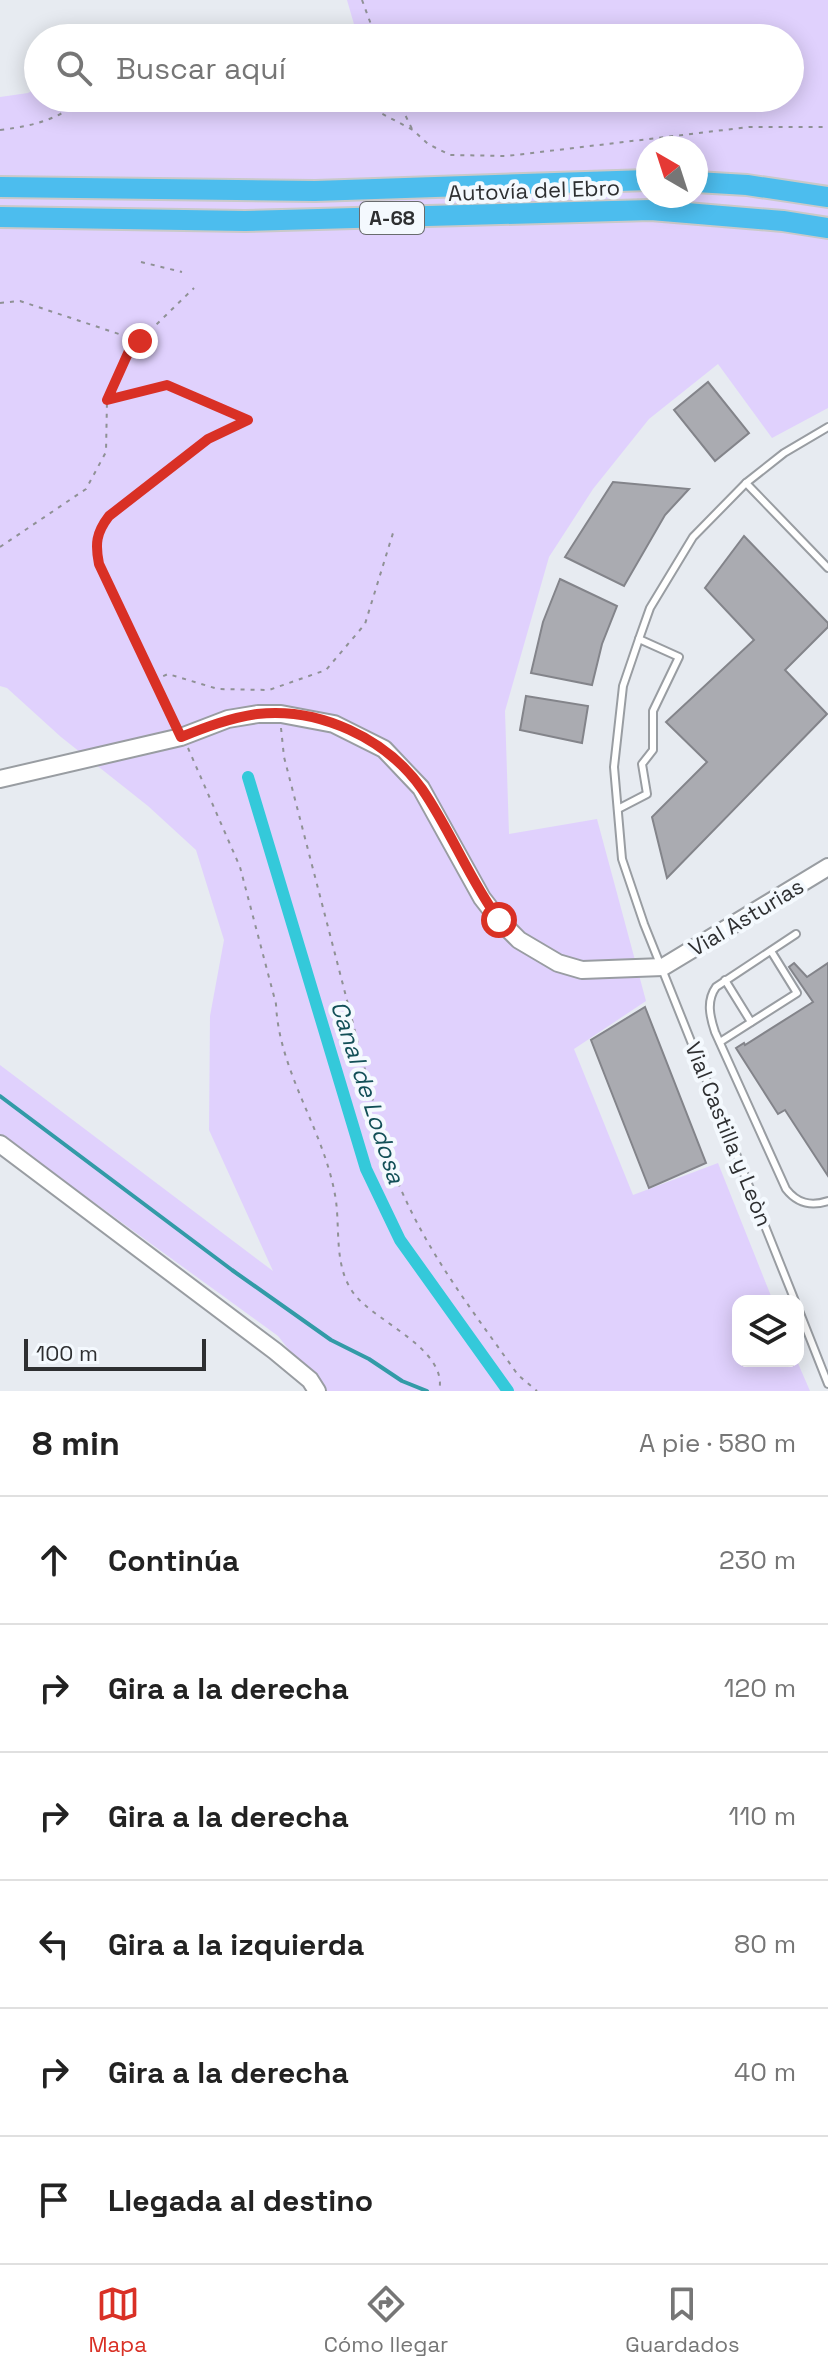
<!DOCTYPE html>
<html lang="es">
<head>
<meta charset="utf-8">
<style>
	:root { --surface:#fff; --page:#f2f2f2; --text:#222; --muted:#767676; --line:#e0e0e0; --accent:#d93025 }
	body { margin:0; font-family:"Space Grotesk",sans-serif; background:var(--page); color:var(--text) }
	.controls { position:absolute; right:24px; bottom:24px; display:grid; overflow:hidden; border-radius:16px; box-shadow:0 4px 20px #0003 }
	.controls button { width:72px; height:72px; display:grid; place-items:center; padding:0; border:0; border-bottom:2px solid var(--line); background:var(--surface); color:var(--text); font:40px sans-serif }
	.compass { position:absolute; left:636px; top:136px; width:72px; height:72px; border-radius:50%; background:var(--surface); box-shadow:0 4px 20px #0003; rotate:321deg }
	.scale { position:absolute; left:24px; bottom:20px; width:182px; box-sizing:border-box; padding-left:8px; border:4px solid #2e2f31; border-top:0; font-size:22px; line-height:28px; white-space:nowrap; color:#2e2f31; -webkit-text-stroke:6px #f4f9fe; paint-order:stroke }
	.stop { position:absolute; width:24px; height:24px; margin:-18px; border:6px solid #d93025; border-radius:50%; background:#fff }
	.stop.end { background:#d93025; border-color:#fff; box-shadow:0 2px 8px #0008 }
	.list { margin:0; padding:0; list-style:none }
	h2 { display:flex; justify-content:space-between; align-items:center; height:104px; margin:0; padding:0 32px; font-size:34px }
	h2 small { font-size:26px; font-weight:400; color:var(--muted) }
	.list li { display:grid; grid-template-columns:52px 1fr auto; gap:24px; align-items:center; box-sizing:border-box; height:128px; padding:0 32px; border-top:2px solid var(--line) }
	.list b { display:block; font-size:30px; white-space:nowrap }
	.list em { font-size:26px; font-style:normal; color:var(--muted) }
	.icon { flex:none; width:44px; height:44px; fill:none; stroke:currentColor; stroke-width:2; stroke-linecap:round; stroke-linejoin:round }
	.map { position:relative; flex:none; width:828px; height:1391px; overflow:hidden }
	.search { position:absolute; background:var(--surface); box-shadow:0 4px 20px #0003; left:24px; right:24px; top:24px; height:88px; display:flex; align-items:center; gap:20px; box-sizing:border-box; padding:0 28px; border-radius:44px; color:var(--muted); font-size:30px }
	.sheet { height:872px; background:var(--surface) }
	nav { display:flex; justify-content:space-around; align-items:center; box-sizing:border-box; height:112px; border-top:2px solid var(--line); background:var(--surface); font-size:22px; color:var(--muted) }
	nav a { display:grid; justify-items:center; gap:4px }
	nav .on { color:var(--accent) }
	.map>svg:first-child { display:block }
	.green { fill:#e0d1fd; fill-rule:evenodd }
	.lines { fill:none; stroke-linecap:round; stroke-linejoin:round }
	.stream { stroke:#329ba7; stroke-width:4 }
	.canal { stroke:#34c9da; stroke-width:12 }
	.building { fill:#aaabb1; stroke:#83848a; stroke-width:2 }
	.lane-casing { stroke:#999da2; stroke-width:10 }
	.secondary-casing { stroke:#999da2; stroke-width:20 }
	.highway-casing { stroke:#c9c9c9; stroke-width:24 }
	.path { stroke:#8f9195; stroke-width:2; stroke-dasharray:4 6; stroke-linecap:butt }
	.lane { stroke:#fff; stroke-width:6 }
	.secondary { stroke:#fff; stroke-width:16 }
	.highway { stroke:#4cbdee; stroke-width:20 }
	.route { stroke:#d93025; stroke-width:10 }
	.labels { text-anchor:middle; dominant-baseline:central; stroke-width:8; stroke-linejoin:round; paint-order:stroke }
	.shield { fill:#f4f9fe; stroke:#696c6e; stroke-width:2 }
	.shield-label { font-size:20px; font-weight:bold; fill:#2e2f31 }
	.street-label { font-size:22px; fill:#2e2f31; stroke:#f4f9fe }
	.water-label { font-size:24px; font-style:italic; fill:#124f57; stroke:#f4f9fe }
</style>
</head>
<body>
<div class="map">
<svg width="828" height="1391" viewBox="0 0 828 1391">
	<rect width="100%" height="100%" fill="#e7ebf1"/>
	<path class="green" d="M347 0H828V408L772 438 718 364 649 419 593 489 549 557 505 711 509 834 597 819 646 1001 574 1049 633 1195 718 1163 773 1301H738V1361H797L810 1391H322L278 1336 0 1134V1065L273 1271 209 1130 210 1016 224 940 196 850 148 806 61 737 7 688 0 686V97L28 93 38 87V98H194L212 106 294 98H790V38H358ZM648 148H696V196H648Z"/>
	<g class="lines">
		<path class="stream" d="M0 1096 232 1270 331 1340 369 1359 402 1381 427 1391"/>
		<path class="canal" d="M248 777 366 1169 400 1240 508 1391"/>
	</g>
	<g class="building">
		<path d="M708 382 749 433 715 461 674 410Z"/>
		<path d="M613 482 689 489 665 515 624 586 565 557Z"/>
		<path d="M744 536 828 623V627L785 670 827 714 667 878 652 817 707 762 666 722 754 640 705 588Z"/>
		<path d="M560 579 617 606 602 644 592 685 531 673 543 622Z"/>
		<path d="M526 696 588 706 582 743 520 730Z"/>
		<path d="M794 963 807 977 828 963V1176L785 1110 778 1114 736 1048 744 1043 745 1045 813 1002 789 967Z"/>
		<path d="M645 1007 706 1163 649 1188 591 1040Z"/>
	</g>
	<g class="lines">
		<defs>
			<g id="lane">
				<path d="M746 483 828 568"/>
				<path d="M618 809 647 794 642 764 653 750V711L679 657 639 639"/>
				<path d="M796 934 716 987C706 1001 710 1017 715 1032L786 1189C797 1203 810 1207 828 1201"/>
				<path d="M725 980 751 1022"/>
				<path d="M720 1042 797 993 771 951"/>
				<path d="M795 1301 644 924 622 859 614 767 623 686 639 639 650 608 693 537 746 483 784 453 828 427"/>
				<path d="M798 1308 828 1384"/>
			</g>
			<g id="secondary">
				<path d="M0 779 181 737 228 719 258 714H281L334 724 384 749 421 788 482 898 499 920 519 940 558 963 582 970 663 967 828 867"/>
				<path d="M0 1144 275 1351 310 1380 317 1391"/>
			</g>
			<g id="highway">
				<path d="M696 182 747 185 828 197"/>
				<path d="M0 187 315 191 648 180"/>
				<path d="M0 217 245 221 651 210 783 221 828 228"/>
			</g>
		</defs>
		<use href="#lane" class="lane-casing"/>
		<use href="#secondary" class="secondary-casing"/>
		<use href="#highway" class="highway-casing"/>
		<g class="path">
			<path d="M362 0 376 38"/>
			<path d="M165 98 209 107 263 110 332 105 373 109 413 130 428 144 450 155 507 156 749 127H828"/>
			<path d="M397 98 412 129"/>
			<path d="M0 130C39 125 54 120 87 98"/>
			<path d="M141 262 182 272"/>
			<path d="M0 303 20 301 140 341"/>
			<path d="M107 400 167 385 247 420"/>
			<path d="M0 547 86 489 106 452 107 400 129 351 194 288"/>
			<path d="M154 680 168 674 218 689 269 690 326 670 365 624 393 533"/>
			<path d="M175 725 99 564C95 544 96 533 109 516L208 439 248 420"/>
			<path d="M281 728 284 757 386 1151C416 1239 465 1300 518 1375L537 1391"/>
			<path d="M188 748 240 867 276 1004C279 1074 326 1132 336 1201 340 1232 334 1269 355 1295 376 1322 449 1350 439 1391"/>
		</g>
		<use href="#lane" class="lane"/>
		<use href="#secondary" class="secondary"/>
		<use href="#highway" class="highway"/>
	</g>
	<g class="lines">
		<path class="route" d="M140 341 129 351 107 400 167 385 248 420 208 439 109 516C96 533 95 544 99 564L181 737C206 727 230 718 257 714 319 707 386 738 422 789 451 831 469 879 499 920"/>
	</g>
	<g class="labels">
		<rect class="shield" x="360" y="202" width="64" height="32" rx="6"/>
		<g class="shield-label">
			<text x="392" y="218">A-68</text>
		</g>
		<g class="street-label">
			<text transform="translate(534 190) rotate(-2)">Autovía del Ebro</text>
			<text transform="translate(746 917) rotate(-31)">Vial Asturias</text>
			<text transform="translate(729 1134) rotate(68)">Vial Castilla y Leòn</text>
		</g>
		<g class="water-label">
			<text transform="translate(368 1092) rotate(72)">Canal de Lodosa</text>
		</g>
	</g>
</svg>
<div class="controls">
<button><svg class="icon" aria-label="layers" viewBox="0 0 24 24"><path d="M12 4l9 5-9 5-9-5zM3 14l9 5 9-5"/></svg></button>
</div>
<svg class="compass" viewBox="-18 -18 36 36"><path d="M0-13l5 13h-10z" fill="#e53935"/><path d="M0 13l5-13h-10z" fill="#767676"/></svg>
<div class="scale">100 m</div>
<div class="stop" style="left:499px;top:920px"></div>
<div class="stop end" style="left:140px;top:341px"></div>
<div class="search"><svg class="icon" aria-label="search" viewBox="0 0 24 24"><circle cx="10" cy="10" r="6"/><path d="M15 15l6 6"/></svg>Buscar aquí</div>
</div>
<section class="sheet">
<h2>8 min<small>A pie · 580 m</small></h2>
<ul class="list">
<li><svg class="icon" aria-label="ahead" viewBox="0 0 24 24"><path d="M12 20V5M6 11l6-6 6 6"/></svg><div><b>Continúa</b></div><em>230 m</em></li>
<li><svg class="icon" aria-label="right" viewBox="0 0 24 24"><path d="M7 20v-9h11M14 6l5 5-5 5"/></svg><div><b>Gira a la derecha</b></div><em>120 m</em></li>
<li><svg class="icon" aria-label="right" viewBox="0 0 24 24"><path d="M7 20v-9h11M14 6l5 5-5 5"/></svg><div><b>Gira a la derecha</b></div><em>110 m</em></li>
<li><svg class="icon" aria-label="left" viewBox="0 0 24 24"><path d="M17 20v-9H6M10 6l-5 5 5 5"/></svg><div><b>Gira a la izquierda</b></div><em>80 m</em></li>
<li><svg class="icon" aria-label="right" viewBox="0 0 24 24"><path d="M7 20v-9h11M14 6l5 5-5 5"/></svg><div><b>Gira a la derecha</b></div><em>40 m</em></li>
<li><svg class="icon" aria-label="arrive" viewBox="0 0 24 24"><path d="M6 21V4h12l-3 4 3 4H6"/></svg><div><b>Llegada al destino</b></div></li>
</ul>
</section>
<nav>
<a class="on"><svg class="icon" aria-label="map" viewBox="0 0 24 24"><path d="M3 6l6-2 6 2 6-2v14l-6 2-6-2-6 2zM9 4v14M15 6v14"/></svg>Mapa</a>
<a><svg class="icon" aria-label="directions" viewBox="0 0 24 24"><path d="M12 3l9 9-9 9-9-9zM9 14v-3h6M13 9l2 2-2 2"/></svg>Cómo llegar</a>
<a><svg class="icon" aria-label="saved" viewBox="0 0 24 24"><path d="M7 4h10v16l-5-4-5 4z"/></svg>Guardados</a>
</nav>
</body>
</html>
